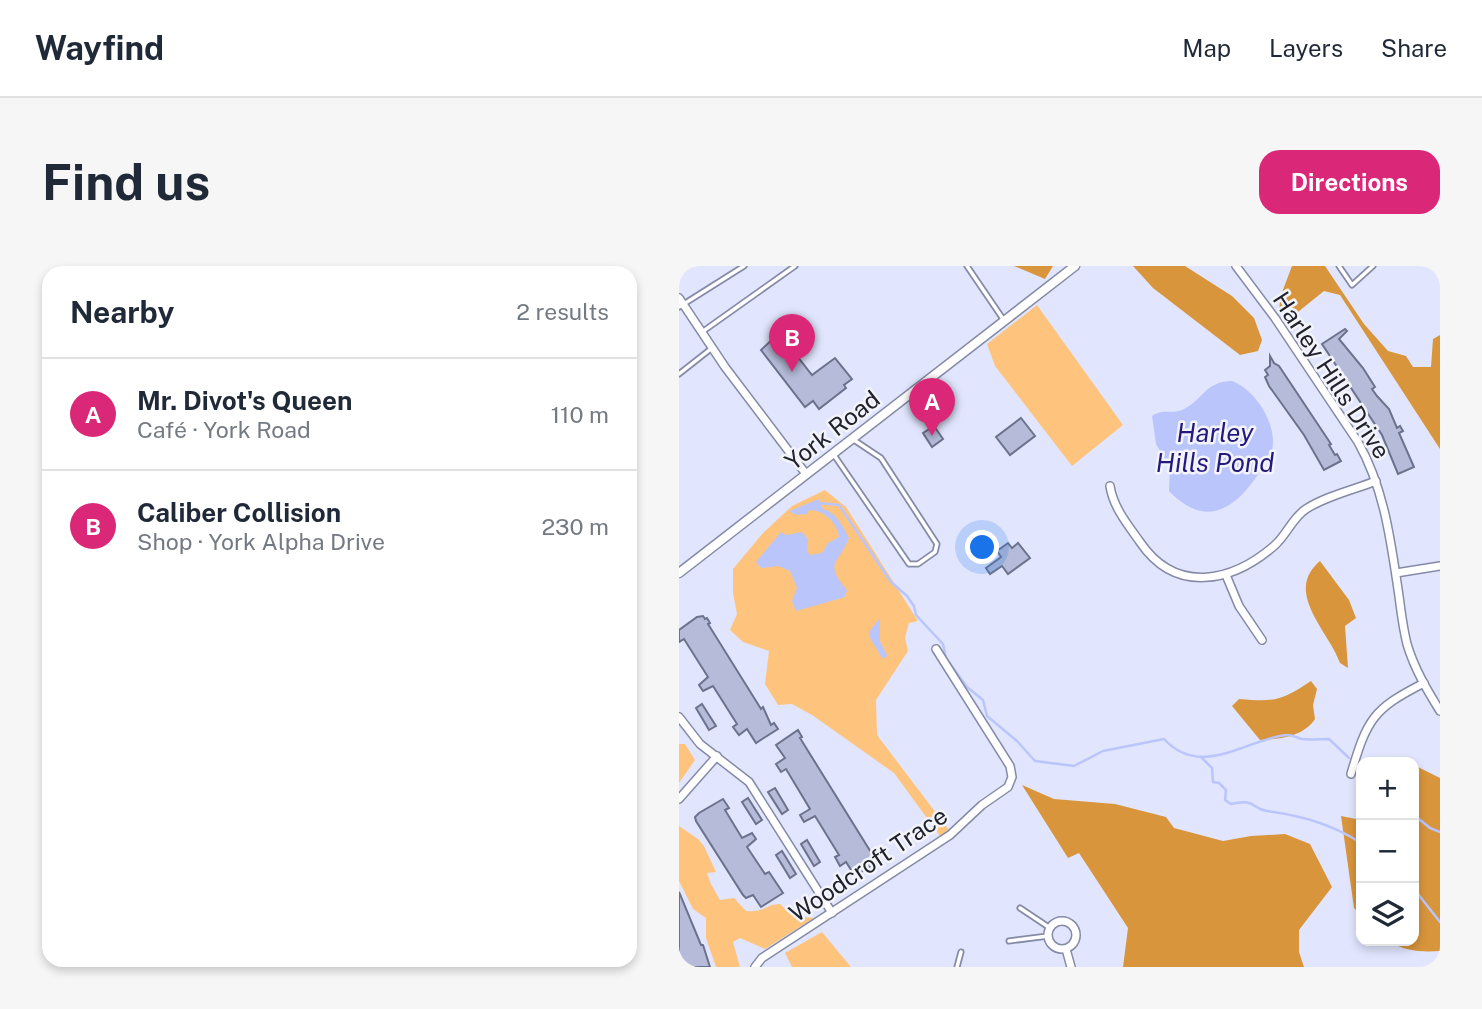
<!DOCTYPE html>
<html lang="en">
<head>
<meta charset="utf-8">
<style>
	:root { --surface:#fff; --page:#f6f6f7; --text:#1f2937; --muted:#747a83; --line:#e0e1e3; --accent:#db2777 }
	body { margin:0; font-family:"Public Sans",sans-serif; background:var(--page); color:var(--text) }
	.controls { position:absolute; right:21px; bottom:21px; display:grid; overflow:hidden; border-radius:14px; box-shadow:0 4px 10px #0003 }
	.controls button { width:63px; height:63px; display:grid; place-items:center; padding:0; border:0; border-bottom:2px solid var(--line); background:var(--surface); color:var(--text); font:35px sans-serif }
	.you { position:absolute; left:304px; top:282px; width:24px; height:24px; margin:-18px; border:5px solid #fff; border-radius:50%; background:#1a73e8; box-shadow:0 0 0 10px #1a73e833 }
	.badge { display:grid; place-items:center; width:46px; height:46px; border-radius:50%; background:var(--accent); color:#fff; font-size:23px; font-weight:700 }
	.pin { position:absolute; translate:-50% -58px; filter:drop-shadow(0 2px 4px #0008) }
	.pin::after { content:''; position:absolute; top:37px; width:24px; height:21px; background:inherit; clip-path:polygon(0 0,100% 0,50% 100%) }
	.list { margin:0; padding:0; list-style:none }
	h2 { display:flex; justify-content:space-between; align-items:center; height:91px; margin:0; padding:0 28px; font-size:30px }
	h2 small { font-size:23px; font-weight:400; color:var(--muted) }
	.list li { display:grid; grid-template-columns:46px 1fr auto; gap:21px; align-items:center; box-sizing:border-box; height:112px; padding:0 28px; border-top:2px solid var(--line) }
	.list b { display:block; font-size:26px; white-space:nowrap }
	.list p { margin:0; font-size:23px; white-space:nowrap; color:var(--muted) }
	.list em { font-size:23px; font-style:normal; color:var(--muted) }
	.icon { flex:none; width:38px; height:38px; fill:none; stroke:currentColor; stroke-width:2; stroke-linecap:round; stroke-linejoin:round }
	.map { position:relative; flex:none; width:761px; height:701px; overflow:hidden; border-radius:21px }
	header { display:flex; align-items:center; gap:42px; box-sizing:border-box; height:98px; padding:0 35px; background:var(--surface); border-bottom:2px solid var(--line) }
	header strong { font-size:33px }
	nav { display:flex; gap:38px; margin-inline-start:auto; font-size:24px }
	.intro { display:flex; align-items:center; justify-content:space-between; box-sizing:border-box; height:168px; padding:0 42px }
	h1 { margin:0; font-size:49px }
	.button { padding:18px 32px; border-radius:21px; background:var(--accent); color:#fff; font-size:24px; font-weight:700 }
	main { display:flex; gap:42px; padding:0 42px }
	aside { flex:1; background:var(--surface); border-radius:21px; box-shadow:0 4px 10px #0003 }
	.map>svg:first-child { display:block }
	.green { fill:#fec47e }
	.forest { fill:#d8953c }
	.water { fill:#bac5fc }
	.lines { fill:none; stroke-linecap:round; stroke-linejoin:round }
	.stream { stroke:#bac5fc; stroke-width:2.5 }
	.building { fill:#b5bbd9; stroke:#6c728c; stroke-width:2 }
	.service-casing { stroke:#858aa6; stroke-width:7 }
	.minor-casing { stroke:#858aa6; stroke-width:10 }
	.tertiary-casing { stroke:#858aa6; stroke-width:11 }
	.service { stroke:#fff; stroke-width:3.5 }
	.minor { stroke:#fff; stroke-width:7 }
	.tertiary { stroke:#fff; stroke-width:8 }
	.labels { text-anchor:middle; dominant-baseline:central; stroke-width:5; stroke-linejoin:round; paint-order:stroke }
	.street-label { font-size:24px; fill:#20222d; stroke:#f3f4fa }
	.water-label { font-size:26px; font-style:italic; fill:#231a80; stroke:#f3f4fa }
</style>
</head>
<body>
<header>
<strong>Wayfind</strong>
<nav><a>Map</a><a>Layers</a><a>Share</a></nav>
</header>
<div class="intro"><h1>Find us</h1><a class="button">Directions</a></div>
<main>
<aside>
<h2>Nearby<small>2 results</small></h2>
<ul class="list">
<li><span class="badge">A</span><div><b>Mr. Divot's Queen</b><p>Café · York Road</p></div><em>110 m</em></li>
<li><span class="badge">B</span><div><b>Caliber Collision</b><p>Shop · York Alpha Drive</p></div><em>230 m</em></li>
</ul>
</aside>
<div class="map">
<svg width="761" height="701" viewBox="0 0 761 701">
	<rect width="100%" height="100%" fill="#e1e6fe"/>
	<g class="green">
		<path d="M358 39 444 159 393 200 316 100 308 78Z"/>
		<path d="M146 224 167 241 239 355 230 357 226 372 229 385 197 434 198 469 270 564 261 570 215 507 133 449 113 438 99 439 86 418 90 385 64 376 51 364 58 348 54 327V303L84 267 113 240Z"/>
		<path d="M0 478H6L16 494 0 517Z"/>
		<path d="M0 560 19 573 25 580 37 606 28 607 32 618 41 634 55 632 67 645C85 647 87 638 101 638L114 650 135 652 86 683 61 672 54 676 61 701H37L27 672V652L14 643 0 615Z"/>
		<path d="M143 666 172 701H113L106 687Z"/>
	</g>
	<g class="forest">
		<path d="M335 0H374L366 13Z"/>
		<path d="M454 0H506L553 30 575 52 583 74 579 85 561 89 474 22Z"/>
		<path d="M613 0H646L685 58 709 85 727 90 734 101H752L754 73 761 69V183L661 29 645 25 614 50 608 52 600 44 602 29Z"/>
		<path d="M641 295 670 334 677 352 666 360 669 402 661 397C650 365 604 326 641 295Z"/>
		<path d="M632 415 638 423 634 439 636 453C624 471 601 473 581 474L553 440 560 433C596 436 602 435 632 415Z"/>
		<path d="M735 499 761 512V685C745 686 724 686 712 675H735Z"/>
		<path d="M343 519 375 533 436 538 487 551 495 562 544 575 572 570 606 568 631 578 653 621 620 664V686L625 701H444L449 662 400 587 389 592Z"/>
		<path d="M662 550 682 554V649L675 642Z"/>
	</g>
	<g class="water">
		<path d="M553 115C577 124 599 159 593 185 570 228 536 273 490 225L491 202 477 178 473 150C483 142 495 149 505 143 525 133 525 116 553 115Z"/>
		<path d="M140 233 144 243C158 247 163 259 170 272 160 298 144 296 168 324L166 331 117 345 113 335 118 322 111 305 99 300 82 302 77 296 102 266 107 269 123 266 129 273 128 286 132 289 143 287 149 277 160 271C158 256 145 244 130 244L128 248 117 249 110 245Z"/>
		<path d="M201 352V375L208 389 207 392H203L191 372 190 366Z"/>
	</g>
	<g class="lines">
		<g class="stream">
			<path d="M140 237 160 239 212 316 228 330 235 340 237 349 264 378 267 392 288 421 304 434 308 450 338 475 356 495 395 500 424 485 485 473C522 513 566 474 607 469 613 468 617 472 623 473 631 474 641 473 650 473L670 492"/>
			<path d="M522 491 533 502 534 516 540 517 547 524 546 534 552 538C578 532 572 543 588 545 620 549 655 559 682 577"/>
			<path d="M680 500 682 502"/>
			<path d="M735 549 751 562 761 566"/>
			<path d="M735 623 761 656"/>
		</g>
	</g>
	<g class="building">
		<path d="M666 63 668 65 660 73 684 102 696 121 693 123 698 130 710 143 718 162 721 160 724 165 720 167 735 201 719 208 703 169 643 78Z"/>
		<path d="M100 67 133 109 156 92 173 113 165 119 167 122 140 143 134 135 126 141 82 84Z"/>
		<path d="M591 90 595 97 600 100 652 178 650 179 656 189 658 188 662 195 645 204 625 169 590 120 586 111 589 109 586 104 591 100Z"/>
		<path d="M342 152 356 170 331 189 317 171Z"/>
		<path d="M255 160 264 173 253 181 244 167Z"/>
		<path d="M329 277 333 282 339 277 351 292 329 308 323 300 311 308 307 302 322 291 318 285Z"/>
		<path d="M24 350 26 353 28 352 31 357 29 358 82 443 84 441 92 459 95 457 99 463 77 477 68 463 60 469 54 461 58 458 34 420 24 425 20 419 29 411 5 373 0 376V364L18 351Z"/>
		<path d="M23 438 37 460 30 464 17 442Z"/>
		<path d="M119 464 123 471 121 472 198 596 176 610 167 596 161 600 156 591 160 589 136 550 125 556 121 549 131 543 107 503 102 506 97 498 106 492 97 479Z"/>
		<path d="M96 522 109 544 103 548 89 526Z"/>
		<path d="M69 532 83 554 77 558 63 536Z"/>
		<path d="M44 533 50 542 46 544 63 572 73 567 77 573 68 581 86 608 90 606 104 627 82 641 74 629 67 632 64 629 17 555 16 551 20 547Z"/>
		<path d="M128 574 141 596 135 600 122 578Z"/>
		<path d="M103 585 117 608 111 612 97 589Z"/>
		<path d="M0 626 22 679H24L31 701H0Z"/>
	</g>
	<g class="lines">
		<defs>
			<g id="service">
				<path d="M288 0 324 53"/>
				<path d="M660 0 673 19 694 0"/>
				<path d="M0 41 65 0"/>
				<path d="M23 66 116 0"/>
				<path d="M0 108 33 82"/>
				<path d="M155 189 230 298H239L256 286 258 278 202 192 175 174"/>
				<path d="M341 642 371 662"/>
				<path d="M330 675 369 670"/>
				<path d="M278 701 282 686"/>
			</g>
			<g id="minor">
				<path d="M557 0 596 52 679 176C706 224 712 277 720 330 722 346 724 362 728 378 735 402 748 424 761 445"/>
				<path d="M0 32 46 101 127 208"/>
				<path d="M431 220C434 241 449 259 461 276 497 329 553 316 595 280 608 269 613 252 627 243 647 230 674 224 697 215"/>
				<path d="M717 307 761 300"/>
				<path d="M547 309 560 340 583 374"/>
				<path d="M0 451 21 478 70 516 153 647"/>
				<path d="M672 508C688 453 694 443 745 417"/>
				<path d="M0 533 38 490"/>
				<circle cx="383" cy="669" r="14"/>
				<path d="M387 683 392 701"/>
				<path d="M76 701 83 692 271 569 303 539 329 521 333 511 331 500 257 383"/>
			</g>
			<path id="tertiary" d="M0 307 396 0"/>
		</defs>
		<use href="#service" class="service-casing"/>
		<use href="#minor" class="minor-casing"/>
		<use href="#tertiary" class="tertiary-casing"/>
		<use href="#service" class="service"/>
		<use href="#minor" class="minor"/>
		<use href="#tertiary" class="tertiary"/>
	</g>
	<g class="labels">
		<g class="street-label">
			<text transform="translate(653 109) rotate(57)">Harley Hills Drive</text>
			<text transform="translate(153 164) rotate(-38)">York Road</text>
			<text transform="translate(189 598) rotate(-34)">Woodcroft Trace</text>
		</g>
		<g class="water-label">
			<text x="536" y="166">Harley<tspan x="536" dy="30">Hills Pond</tspan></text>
		</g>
	</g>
</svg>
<div class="controls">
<button>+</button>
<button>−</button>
<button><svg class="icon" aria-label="layers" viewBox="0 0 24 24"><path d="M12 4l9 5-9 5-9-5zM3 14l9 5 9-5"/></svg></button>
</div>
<div class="you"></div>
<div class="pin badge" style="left:253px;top:170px">A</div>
<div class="pin badge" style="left:113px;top:106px">B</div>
</div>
</main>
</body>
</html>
